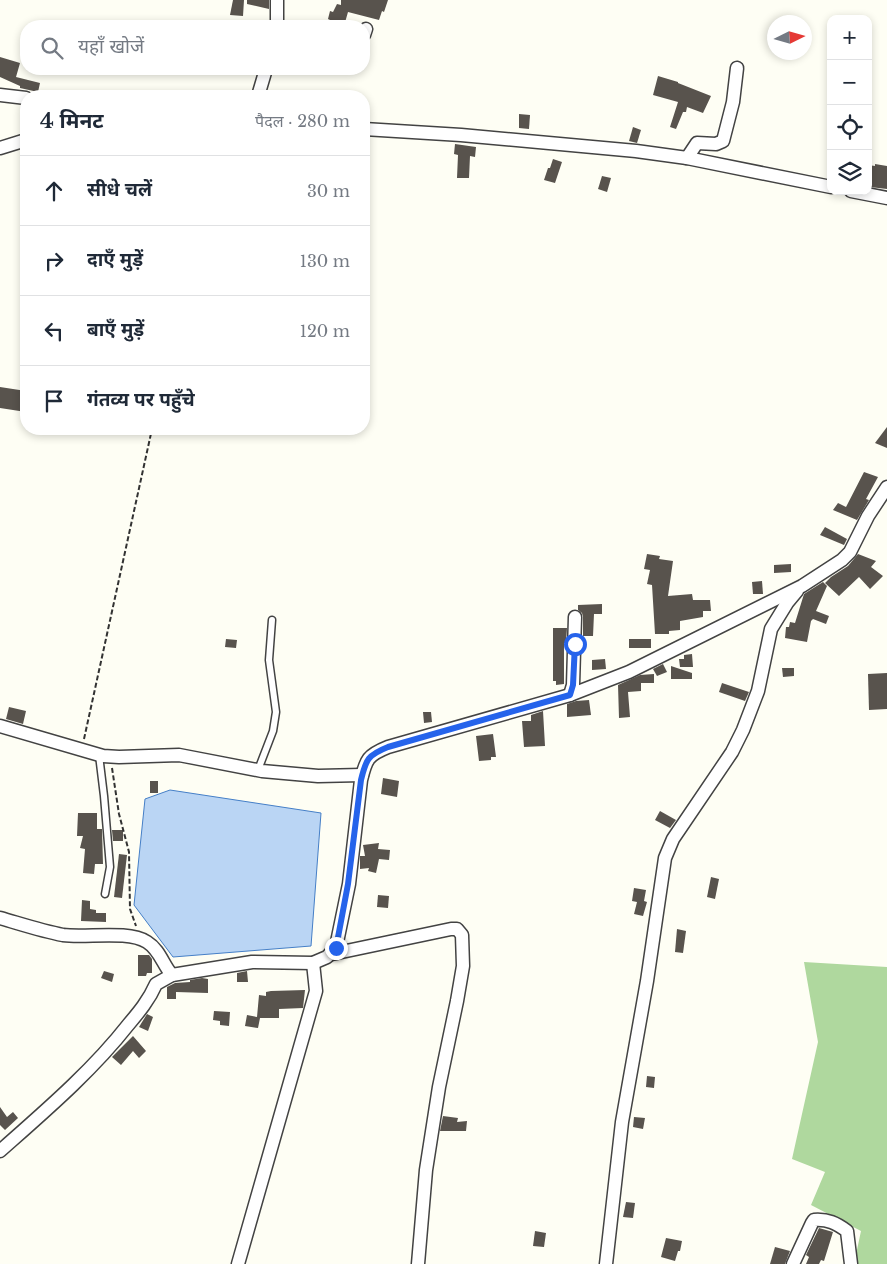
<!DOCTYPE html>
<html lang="hi">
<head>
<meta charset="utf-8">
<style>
	:root { --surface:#fff; --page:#f2f2f3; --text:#1f2937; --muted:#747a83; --line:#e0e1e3 }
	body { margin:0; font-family:"Libre Baskerville","Noto Sans Devanagari",serif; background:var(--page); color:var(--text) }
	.controls { position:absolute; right:15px; top:15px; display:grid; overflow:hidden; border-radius:10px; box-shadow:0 2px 8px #0003 }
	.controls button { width:45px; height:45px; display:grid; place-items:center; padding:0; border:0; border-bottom:1px solid var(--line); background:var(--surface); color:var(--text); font:25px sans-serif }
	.compass { position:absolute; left:767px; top:15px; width:45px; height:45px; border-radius:50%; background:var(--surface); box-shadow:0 2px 8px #0003; rotate:85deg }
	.stop { position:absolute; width:15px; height:15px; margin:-11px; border:4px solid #2563eb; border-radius:50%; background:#fff }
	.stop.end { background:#2563eb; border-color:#fff; box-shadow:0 1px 5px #0008 }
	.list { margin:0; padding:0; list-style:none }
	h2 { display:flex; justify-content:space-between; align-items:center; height:65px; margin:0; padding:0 20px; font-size:21px }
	h2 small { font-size:16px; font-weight:400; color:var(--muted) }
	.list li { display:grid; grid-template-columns:32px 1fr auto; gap:15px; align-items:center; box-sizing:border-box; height:70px; padding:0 20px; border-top:1px solid var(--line) }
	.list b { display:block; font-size:19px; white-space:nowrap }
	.list em { font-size:16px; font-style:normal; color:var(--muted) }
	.icon { flex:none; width:28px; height:28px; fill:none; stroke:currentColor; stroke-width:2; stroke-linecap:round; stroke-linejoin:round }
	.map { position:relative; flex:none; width:887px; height:1264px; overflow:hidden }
	.search { position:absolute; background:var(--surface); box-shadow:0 2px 8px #0003; left:20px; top:20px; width:350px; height:55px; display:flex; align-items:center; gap:12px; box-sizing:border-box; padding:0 18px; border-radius:20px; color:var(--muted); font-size:19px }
	.panel { position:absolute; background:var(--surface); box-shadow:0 2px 8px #0003; left:20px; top:90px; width:350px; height:345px; border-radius:20px }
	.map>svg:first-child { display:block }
	.forest { fill:#afd89e }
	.water { fill:#bad5f4; stroke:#457fc7 }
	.building { fill:#58534d }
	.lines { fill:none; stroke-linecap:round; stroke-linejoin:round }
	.lane-casing { stroke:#434343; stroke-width:9 }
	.street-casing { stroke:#434343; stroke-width:15 }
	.path { stroke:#323232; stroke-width:2; stroke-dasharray:5 2.5; stroke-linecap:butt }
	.lane { stroke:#fff; stroke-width:6 }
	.street { stroke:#fff; stroke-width:12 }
	.route { stroke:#2563eb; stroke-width:6 }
</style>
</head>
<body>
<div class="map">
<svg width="887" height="1264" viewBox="0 0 887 1264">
	<rect width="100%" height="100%" fill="#fefef4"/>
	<path class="forest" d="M804 962 887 967V1264H854L861 1231 811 1205 825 1172 792 1159 818 1042Z"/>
	<path class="water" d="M170 790 321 813 311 946 173 957 134 905 145 799Z"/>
	<g class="building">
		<path d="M233 0H244L243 16 230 15Z"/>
		<path d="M247 0H269V9L247 4Z"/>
		<path d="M341 0H388L384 12 382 11 379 20 348 12 344 26H329L330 20 328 19 330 11 333 12 337 4 341 5Z"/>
		<path d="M0 57 20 63 16 77 40 83 38 92 20 88V86L0 77Z"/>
		<path d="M658 76 678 82V83L711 96 703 113 687 107 686 112H683L676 129 670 127 678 102 653 95Z"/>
		<path d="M519 114 530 115 529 129 519 128Z"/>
		<path d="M633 127 641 130 637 143 629 141Z"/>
		<path d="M455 144 476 147 475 157 470 156 469 178H457L458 155 454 154Z"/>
		<path d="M553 159 562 162 555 183 544 180 548 168H550Z"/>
		<path d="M875 164 887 166V189L870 187 872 180H868V165L875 166Z"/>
		<path d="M602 176 611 178 607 192 598 189Z"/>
		<path d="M0 387 26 391V412L0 408Z"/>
		<path d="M887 427V448L875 443Z"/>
		<path d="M864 472 878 477 866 499 869 500 857 520 833 510 838 503 846 507Z"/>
		<path d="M825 527 847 539 844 545 820 535Z"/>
		<path d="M647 554 660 556 659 559 673 561 668 596 692 594 693 600H710L711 611H703V617L680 621V630L669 631V634H655L652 585 647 584 650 570 644 569Z"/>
		<path d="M858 554 876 561 871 567 883 576 870 589 859 577 839 596 825 583 831 577 848 566Z"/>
		<path d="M791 564V572L774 573V565Z"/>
		<path d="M762 581 763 594H753L752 582Z"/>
		<path d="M823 582 827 586 816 611 829 616 826 624 813 619 811 621 807 642 785 638 786 627H789L790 622 795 623 804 594Z"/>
		<path d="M602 604V614H594L593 636H583V617L582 613 578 610V605Z"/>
		<path d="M553 628H567L566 643H564V684L556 685V681H553Z"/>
		<path d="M226 639 237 640 236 648 225 647Z"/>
		<rect x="629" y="639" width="22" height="9"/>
		<path d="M692 654 693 667H680L679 659H684V655Z"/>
		<path d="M605 659 606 669 592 670V660Z"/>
		<path d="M663 664 667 672 657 676 653 669Z"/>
		<path d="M671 666 692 673V679H671Z"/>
		<path d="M782 668H794V676L783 677Z"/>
		<path d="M887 673V709L869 710 868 674Z"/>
		<path d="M654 674V683H641V691L628 692 630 717 619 718 618 685 640 675Z"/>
		<path d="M722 683 749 692 745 701 719 692Z"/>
		<path d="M589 700 591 715 567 717V704L576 701Z"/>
		<path d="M9 707 26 711 23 724 6 719Z"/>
		<path d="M543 711 545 746 524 747 522 721H531V715Z"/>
		<path d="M423 712H431L432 722 424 723Z"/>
		<path d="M493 734 496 757H491V760L479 761 476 736Z"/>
		<path d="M383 778 399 781 397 797 381 794Z"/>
		<rect x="150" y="781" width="8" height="12"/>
		<path d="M660 811 676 820 670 828 655 820Z"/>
		<path d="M78 813H97V829H102L103 864H95L94 874 83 873 85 849 80 848 83 836H77Z"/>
		<path d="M112 830H123V841H113Z"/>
		<path d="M379 843 378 849 390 850 389 860 379 859 376 873 368 871 369 868 360 869V856H365L363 845Z"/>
		<path d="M119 854 127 855 122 898 114 897Z"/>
		<path d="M711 877 719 879 715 899 707 897Z"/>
		<path d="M634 888 646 890 644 901 647 902 643 916 634 914 637 902 632 901Z"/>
		<path d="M378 895 389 896 388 908 377 907Z"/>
		<path d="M82 900 90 901V909L96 910V913H106V922L81 921Z"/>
		<path d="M677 929 686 931 683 953 675 952Z"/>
		<path d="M138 955H149L152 959V973H147L146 976H138Z"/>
		<path d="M104 971 114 974 112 982 101 978Z"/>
		<path d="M247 971 248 982H237V973Z"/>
		<path d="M202 978 208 979V993L176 992V999H167V987L175 983 190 982V980Z"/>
		<path d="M305 990 303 1008 279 1009V1018H260L258 1028 245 1026 247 1015 257 1017 259 995 266 996V992L271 991Z"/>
		<path d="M214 1011 230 1012 229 1026 220 1025V1021L213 1020Z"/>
		<path d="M147 1014 153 1017 148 1031 139 1027Z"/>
		<path d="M133 1036 146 1051 139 1058 133 1051 121 1065 112 1057Z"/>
		<path d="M647 1076 655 1077 654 1088 646 1087Z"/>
		<path d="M0 1107 7 1117 13 1112 18 1118 5 1130 0 1125Z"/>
		<path d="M443 1116 458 1118 457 1122 467 1121 466 1131H440Z"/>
		<path d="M634 1117 645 1118 643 1129 633 1127Z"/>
		<path d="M626 1202 635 1203 633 1218 623 1217Z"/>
		<path d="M819 1228 833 1232 824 1261 821 1260 819 1264H806L809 1257 806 1255Z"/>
		<path d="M535 1231 546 1233 544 1247 533 1246Z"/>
		<path d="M666 1238 682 1241 680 1251H678L675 1261 661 1257Z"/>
		<path d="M775 1247 790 1251 785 1264H770Z"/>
	</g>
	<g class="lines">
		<defs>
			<g id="lane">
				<path d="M99 755 104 796 110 867 105 894"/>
				<path d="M258 770 273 731 276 712 269 660 272 620"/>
			</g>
			<g id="street">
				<path d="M277 0V26"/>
				<path d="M364 35 366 29"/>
				<path d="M0 95 26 98"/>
				<path d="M258 96 266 69"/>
				<path d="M364 129 461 135 636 151 687 158 831 187"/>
				<path d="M0 148 26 140"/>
				<path d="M687 158 697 143 716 144 723 141 733 102 737 68"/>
				<path d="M851 191 887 198"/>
				<path d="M570 695 573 685 575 617"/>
				<path d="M0 726 103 756 119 757 179 755 262 771 318 776 362 775"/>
				<path d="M0 918C21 924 42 931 63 935 87 938 128 930 147 942 160 950 163 965 172 975"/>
				<path d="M332 954 451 929H457L462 935 463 966 457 1001 439 1087 426 1170 418 1264"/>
				<path d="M0 1151C44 1112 92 1071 128 1025 139 1012 149 1000 156 984L172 975 252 962 313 963 327 957 336 947 349 884 361 780C366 759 368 755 388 747L570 695 629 672 802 586 842 560 850 552 868 516 887 487"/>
				<path d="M238 1264 316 991 313 963"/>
				<path d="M606 1264 622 1122 647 981 665 858 673 839 732 752 743 730 758 691 771 629 787 603 797 591"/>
				<path d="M793 1264 812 1223 814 1220C828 1219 836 1223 847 1231L851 1264"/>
			</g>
		</defs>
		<use href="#lane" class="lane-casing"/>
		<use href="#street" class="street-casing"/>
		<g class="path">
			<path d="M84 739 152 429"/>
			<path d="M112 768 119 814 129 852 130 909 136 926"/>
		</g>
		<use href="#lane" class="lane"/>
		<use href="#street" class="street"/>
	</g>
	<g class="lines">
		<path class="route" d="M336 948 348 884 361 780C366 759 368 755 388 747L570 695 573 685 575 644"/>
	</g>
</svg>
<div class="controls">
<button>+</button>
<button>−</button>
<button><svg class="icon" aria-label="locate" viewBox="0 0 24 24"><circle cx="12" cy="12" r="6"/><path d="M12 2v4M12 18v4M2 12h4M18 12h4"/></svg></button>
<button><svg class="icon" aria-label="layers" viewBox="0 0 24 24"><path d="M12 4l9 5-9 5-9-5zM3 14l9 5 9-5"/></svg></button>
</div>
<svg class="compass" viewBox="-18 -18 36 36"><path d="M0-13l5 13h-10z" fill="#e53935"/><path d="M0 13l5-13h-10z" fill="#747a83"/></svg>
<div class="stop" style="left:575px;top:644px"></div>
<div class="stop end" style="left:336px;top:948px"></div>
<div class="search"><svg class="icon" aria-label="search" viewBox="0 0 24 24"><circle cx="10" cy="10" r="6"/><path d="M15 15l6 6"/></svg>यहाँ खोजें</div>
<section class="panel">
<h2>4 मिनट<small>पैदल · 280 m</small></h2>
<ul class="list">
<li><svg class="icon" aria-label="ahead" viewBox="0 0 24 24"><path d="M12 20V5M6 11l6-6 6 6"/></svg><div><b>सीधे चलें</b></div><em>30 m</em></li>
<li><svg class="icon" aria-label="right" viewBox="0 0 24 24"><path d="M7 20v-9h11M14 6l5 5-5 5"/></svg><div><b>दाएँ मुड़ें</b></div><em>130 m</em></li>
<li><svg class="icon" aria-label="left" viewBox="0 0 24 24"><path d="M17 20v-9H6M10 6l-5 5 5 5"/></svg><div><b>बाएँ मुड़ें</b></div><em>120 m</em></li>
<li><svg class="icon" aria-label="arrive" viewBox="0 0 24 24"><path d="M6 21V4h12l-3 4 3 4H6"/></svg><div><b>गंतव्य पर पहुँचे</b></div></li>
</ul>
</section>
</div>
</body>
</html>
